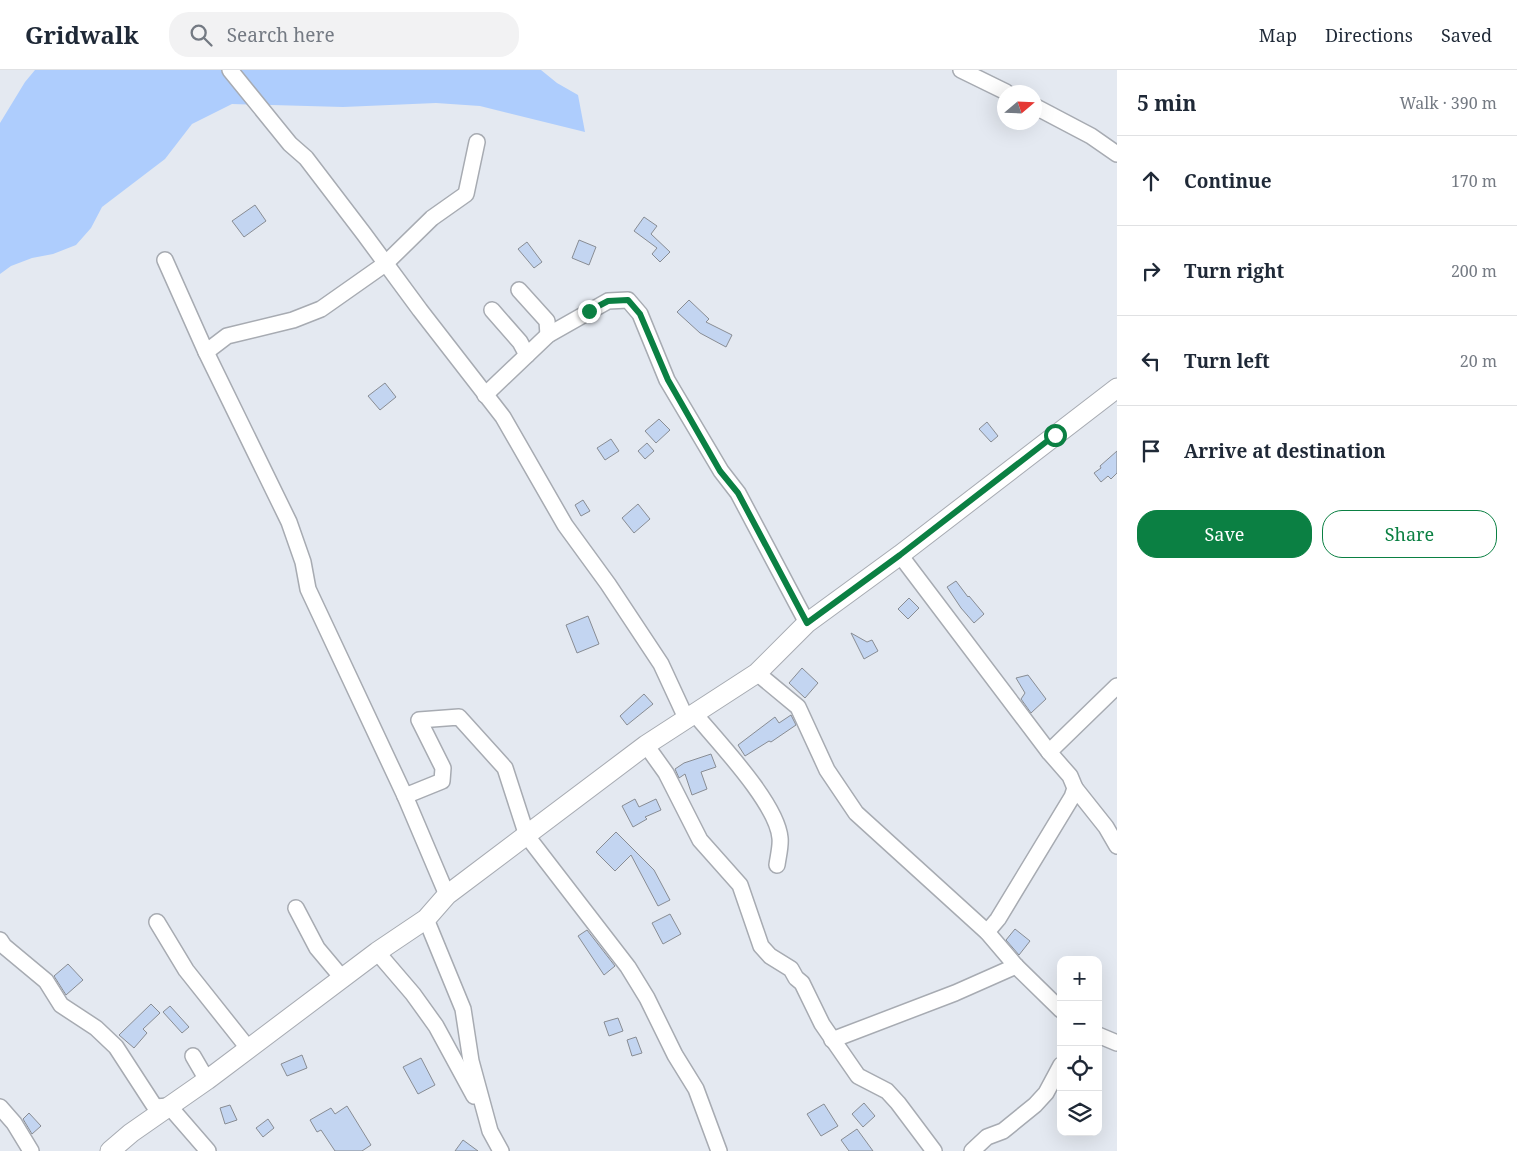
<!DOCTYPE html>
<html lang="en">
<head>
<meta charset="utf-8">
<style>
	:root { --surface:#fff; --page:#f2f2f3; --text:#1f2937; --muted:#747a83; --line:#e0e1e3; --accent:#0b8043 }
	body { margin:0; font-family:"Noto Serif",serif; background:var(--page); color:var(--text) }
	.controls { position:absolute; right:15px; bottom:15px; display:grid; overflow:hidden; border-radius:10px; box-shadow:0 5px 20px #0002 }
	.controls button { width:45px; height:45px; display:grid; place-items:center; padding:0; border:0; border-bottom:1px solid var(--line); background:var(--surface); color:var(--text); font:25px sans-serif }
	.compass { position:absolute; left:997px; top:15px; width:45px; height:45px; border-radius:50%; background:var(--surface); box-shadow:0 5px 20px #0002; rotate:71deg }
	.stop { position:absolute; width:15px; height:15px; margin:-11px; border:4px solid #0b8043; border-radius:50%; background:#fff }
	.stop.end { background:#0b8043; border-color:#fff; box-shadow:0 1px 5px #0008 }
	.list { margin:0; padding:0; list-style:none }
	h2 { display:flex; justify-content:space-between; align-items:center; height:65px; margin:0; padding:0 20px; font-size:21px }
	h2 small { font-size:16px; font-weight:400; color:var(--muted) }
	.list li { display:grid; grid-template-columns:32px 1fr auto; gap:15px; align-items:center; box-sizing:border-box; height:90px; padding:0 20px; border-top:1px solid var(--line) }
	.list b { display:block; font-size:19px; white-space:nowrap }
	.list em { font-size:16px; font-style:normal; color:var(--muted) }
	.actions { display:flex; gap:10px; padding:15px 20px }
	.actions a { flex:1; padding:11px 0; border:1px solid var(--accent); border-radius:20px; text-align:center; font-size:18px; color:var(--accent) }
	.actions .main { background:var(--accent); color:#fff }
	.icon { flex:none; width:28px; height:28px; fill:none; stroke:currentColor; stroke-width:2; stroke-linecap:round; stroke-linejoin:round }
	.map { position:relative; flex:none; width:1117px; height:1081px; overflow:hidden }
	header { display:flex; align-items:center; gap:30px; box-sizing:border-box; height:70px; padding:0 25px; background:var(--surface); border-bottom:1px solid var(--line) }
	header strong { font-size:24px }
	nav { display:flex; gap:28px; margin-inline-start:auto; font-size:18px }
	.search { width:350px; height:45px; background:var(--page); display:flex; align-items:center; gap:12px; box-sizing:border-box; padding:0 18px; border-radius:20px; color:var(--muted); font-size:19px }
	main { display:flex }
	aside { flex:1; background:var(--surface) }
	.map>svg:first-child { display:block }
	.green { fill:#aecdfd }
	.building { fill:#c3d5f1; stroke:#888c93 }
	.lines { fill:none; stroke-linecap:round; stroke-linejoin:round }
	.minor-casing { stroke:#a7abb2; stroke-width:18 }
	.major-casing { stroke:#a7abb2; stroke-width:21 }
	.minor { stroke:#fff; stroke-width:15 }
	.major { stroke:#fff; stroke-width:19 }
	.route { stroke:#0b8043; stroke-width:6 }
</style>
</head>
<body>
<header>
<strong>Gridwalk</strong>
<div class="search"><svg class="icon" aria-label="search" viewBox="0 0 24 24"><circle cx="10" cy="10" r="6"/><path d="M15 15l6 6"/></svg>Search here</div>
<nav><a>Map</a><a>Directions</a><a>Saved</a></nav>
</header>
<main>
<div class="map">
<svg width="1117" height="1081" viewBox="0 0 1117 1081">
	<rect width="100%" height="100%" fill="#e4e9f1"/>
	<path class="green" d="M35 0H541L557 13 578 25 585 62 480 36 436 33 343 37 232 34 192 54 165 89 102 137 91 158 76 175 53 184 32 188 11 196 0 204V53L25 12Z"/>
	<g class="building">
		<path d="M255 135 266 151 244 167 232 151Z"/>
		<path d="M644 147 657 156 651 164 670 182 660 192 652 184 657 178 634 161Z"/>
		<path d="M579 170 596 177 589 195 572 188Z"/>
		<path d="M527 172 542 192 534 198 518 179Z"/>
		<path d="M689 230 709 249 706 252 732 265 726 277 700 263 677 242Z"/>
		<path d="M385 313 396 327 380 340 368 326Z"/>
		<path d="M659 349 670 360 656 373 645 361Z"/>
		<path d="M987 352 998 366 991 372 979 359Z"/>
		<path d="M611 369 619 381 605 390 597 378Z"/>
		<path d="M647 373 654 381 645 389 638 381Z"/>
		<path d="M1117 381V403L1111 409 1108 406 1101 412 1094 403 1101 398 1100 396Z"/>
		<path d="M583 430 590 441 581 446 575 435Z"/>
		<path d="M638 434 650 449 634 463 622 448Z"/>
		<path d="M956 511 968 527 969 526 984 544 974 553 961 538 947 517Z"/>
		<path d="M909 528 919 538 908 549 898 539Z"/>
		<path d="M588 546 599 574 577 583 566 555Z"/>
		<path d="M851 563 867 572 872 570 878 581 864 589Z"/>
		<path d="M802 598 818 613 805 628 789 613Z"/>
		<path d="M1028 605 1046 629 1031 643 1021 629 1025 623 1016 608Z"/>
		<path d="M644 624 653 634 627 655 620 646Z"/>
		<path d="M791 645 796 655 771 672 769 671 745 686 738 675 775 647 779 653Z"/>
		<path d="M711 684 716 697 701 702 707 719 692 725 685 704 679 708 675 699 684 693Z"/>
		<path d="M635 729 639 737 656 729 661 740 645 747 647 749 633 757 622 736Z"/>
		<path d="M616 762 654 800 670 830 658 836 631 785 615 801 596 782Z"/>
		<path d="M670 844 681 864 663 874 652 853Z"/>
		<path d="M1015 859 1030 871 1019 885 1006 870Z"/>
		<path d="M587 860 615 896 604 905 578 866Z"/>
		<path d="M68 894 83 910 66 925 54 906Z"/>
		<path d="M151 934 160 943 143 959 147 963 134 978 119 965Z"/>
		<path d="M170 936 189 957 182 963 163 942Z"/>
		<path d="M618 948 623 961 609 966 604 952Z"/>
		<path d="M636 967 642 983 632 986 627 970Z"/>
		<path d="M302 985 307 998 287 1006 281 994Z"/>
		<path d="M421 988 435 1015 418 1024 403 997Z"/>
		<path d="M864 1033 875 1046 863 1057 852 1044Z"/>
		<path d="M824 1034 838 1056 821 1066 807 1044Z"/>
		<path d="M230 1035 237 1050 225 1054 220 1038Z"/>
		<path d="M347 1036 371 1075 362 1081H335L321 1060 317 1062 310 1050 331 1038 335 1044Z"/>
		<path d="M29 1043 41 1056 32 1064 23 1049Z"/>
		<path d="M268 1049 274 1058 263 1067 256 1058Z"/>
		<path d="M857 1059 873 1081H849L841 1070Z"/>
		<path d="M463 1070 478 1081H455Z"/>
	</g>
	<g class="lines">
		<defs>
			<g id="minor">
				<path d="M230 0 290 74 306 88 364 164 420 240 503 347 565 455 608 514 661 594 686 648"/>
				<path d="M961 0 1006 22"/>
				<path d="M1034 36 1091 66 1117 84"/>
				<path d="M165 190 206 282 289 452 303 492 308 519 405 726 447 825"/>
				<path d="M519 220 547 251 548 265"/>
				<path d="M492 240 520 272 527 285"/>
				<path d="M206 282 227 266 293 250 321 239 385 194 432 148 466 124 477 72"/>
				<path d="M485 325 548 265 608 231 628 230 640 244 667 310 721 401 738 423 807 553"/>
				<path d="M900 485 1049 682 1070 706 1075 718 1072 727 998 849 987 862"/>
				<path d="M757 603 798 637 827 700 856 743 987 862 1016 896 1061 940"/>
				<path d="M694 643C717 671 777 733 780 768 781 776 778 787 777 795"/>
				<path d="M646 675 666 703 700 770 740 815 761 876 770 886 791 899 796 908 802 913 822 954 858 1006 887 1021 898 1033 934 1081"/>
				<path d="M1049 682 1117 616"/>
				<path d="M1075 718 1106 757 1117 776"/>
				<path d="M405 726 442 711 443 698 419 650 459 647 505 698 527 766 628 897 647 928 675 985 696 1019 719 1081"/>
				<path d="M296 838 317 878 343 909"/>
				<path d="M426 849 463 939 471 991 490 1061 501 1081"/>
				<path d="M157 852 186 900 248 978"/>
				<path d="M0 870 4 876 46 911 61 935 96 958 116 977 155 1037 169 1036 208 1081"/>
				<path d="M377 882 413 924 436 956 474 1026"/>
				<path d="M1098 965 1117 973"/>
				<path d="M832 970 955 923 1016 896"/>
				<path d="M193 986 207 1010"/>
				<path d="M0 1037 14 1053 31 1081"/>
				<path d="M972 1081 987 1067 1003 1061 1035 1035 1046 1023 1061 995"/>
			</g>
			<path id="major" d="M110 1081 131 1063 207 1010 377 882 426 849 447 825 646 675 757 603 807 553 900 485 1117 318"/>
		</defs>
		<use href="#minor" class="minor-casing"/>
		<use href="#major" class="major-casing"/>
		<use href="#minor" class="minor"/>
		<use href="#major" class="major"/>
	</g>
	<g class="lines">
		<path class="route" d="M589 241 608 231 628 230 640 244 668 310 720 401 738 423 807 553 900 485 1055 365"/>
	</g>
</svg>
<div class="controls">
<button>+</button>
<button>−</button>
<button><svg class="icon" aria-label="locate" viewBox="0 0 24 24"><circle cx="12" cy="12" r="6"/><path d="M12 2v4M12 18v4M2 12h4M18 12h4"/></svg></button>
<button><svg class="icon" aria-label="layers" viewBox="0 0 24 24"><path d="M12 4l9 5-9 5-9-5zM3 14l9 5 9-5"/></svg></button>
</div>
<svg class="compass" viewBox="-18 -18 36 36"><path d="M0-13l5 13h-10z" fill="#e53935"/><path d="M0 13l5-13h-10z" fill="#747a83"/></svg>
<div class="stop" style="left:1055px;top:365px"></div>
<div class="stop end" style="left:589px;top:241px"></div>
</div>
<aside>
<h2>5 min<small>Walk · 390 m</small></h2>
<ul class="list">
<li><svg class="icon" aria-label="ahead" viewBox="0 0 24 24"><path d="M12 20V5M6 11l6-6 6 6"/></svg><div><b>Continue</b></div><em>170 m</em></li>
<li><svg class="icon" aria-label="right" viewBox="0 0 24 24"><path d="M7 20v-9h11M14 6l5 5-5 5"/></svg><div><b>Turn right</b></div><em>200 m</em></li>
<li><svg class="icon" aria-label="left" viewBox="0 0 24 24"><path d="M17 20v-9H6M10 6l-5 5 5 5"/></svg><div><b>Turn left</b></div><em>20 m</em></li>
<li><svg class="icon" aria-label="arrive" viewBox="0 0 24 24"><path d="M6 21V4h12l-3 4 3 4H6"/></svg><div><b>Arrive at destination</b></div></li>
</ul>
<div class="actions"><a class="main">Save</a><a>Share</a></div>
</aside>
</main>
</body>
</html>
